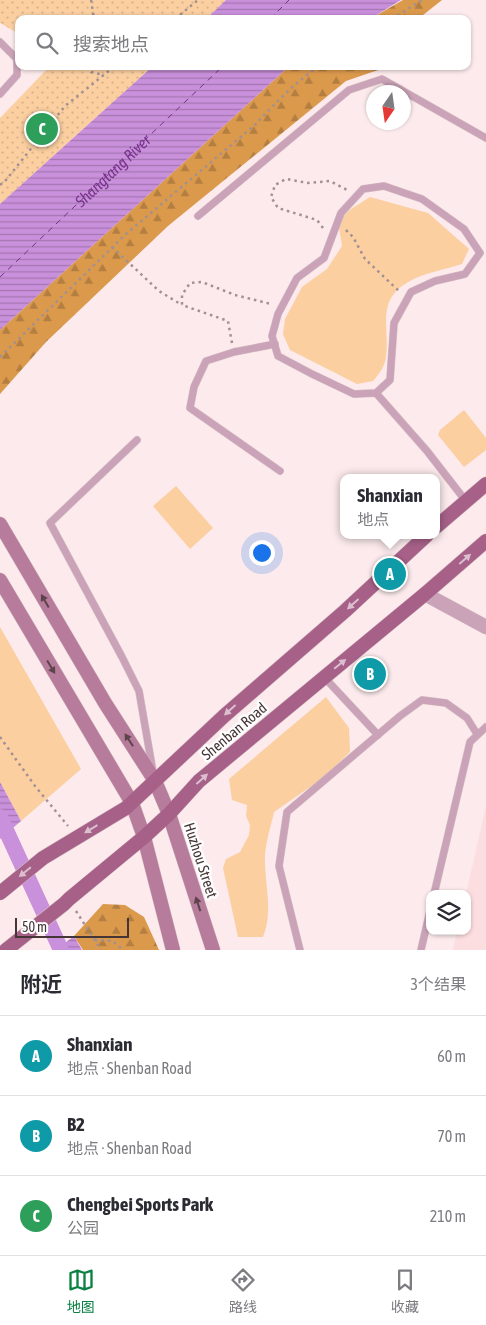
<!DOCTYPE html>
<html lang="zh">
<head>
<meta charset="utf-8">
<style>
	:root { --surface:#fff; --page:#f2f2f3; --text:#2b2b33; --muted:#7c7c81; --line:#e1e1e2; --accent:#0b8043 }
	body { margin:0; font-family:"Asap Condensed","Noto Sans SC",sans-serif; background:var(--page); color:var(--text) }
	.controls { position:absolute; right:15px; bottom:15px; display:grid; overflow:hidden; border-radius:10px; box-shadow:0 1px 4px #0004 }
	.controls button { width:45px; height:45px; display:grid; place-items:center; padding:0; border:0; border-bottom:1px solid var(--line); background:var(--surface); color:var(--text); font:25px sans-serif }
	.compass { position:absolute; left:366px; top:85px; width:45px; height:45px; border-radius:50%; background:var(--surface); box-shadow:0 1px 4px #0004; rotate:193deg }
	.scale { position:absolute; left:15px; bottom:12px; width:114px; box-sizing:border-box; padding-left:5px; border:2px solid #463536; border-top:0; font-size:14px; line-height:18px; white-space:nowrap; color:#463536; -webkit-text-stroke:4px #fdfdfd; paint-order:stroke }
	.you { position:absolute; left:261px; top:552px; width:18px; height:18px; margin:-12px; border:4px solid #fff; border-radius:50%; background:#1a73e8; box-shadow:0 0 0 8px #1a73e833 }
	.badge { display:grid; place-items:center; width:32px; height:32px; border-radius:50%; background:var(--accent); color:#fff; font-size:16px; font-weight:700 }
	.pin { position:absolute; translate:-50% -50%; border:2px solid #fff; box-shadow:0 1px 5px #0006 }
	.popup { position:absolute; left:340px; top:474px; width:100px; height:65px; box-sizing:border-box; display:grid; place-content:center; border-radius:10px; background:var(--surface); filter:drop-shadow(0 1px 4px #0005); font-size:16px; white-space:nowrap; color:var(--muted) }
	.popup b { font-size:19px; color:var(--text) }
	.popup::after { content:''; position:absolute; left:50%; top:100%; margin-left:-10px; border:10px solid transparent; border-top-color:var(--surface) }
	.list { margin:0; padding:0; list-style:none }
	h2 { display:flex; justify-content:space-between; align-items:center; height:65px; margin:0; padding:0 20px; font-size:21px }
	h2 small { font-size:16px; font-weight:400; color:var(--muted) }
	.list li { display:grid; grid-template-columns:32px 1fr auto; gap:15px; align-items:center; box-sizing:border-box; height:80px; padding:0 20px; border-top:1px solid var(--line) }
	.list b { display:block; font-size:19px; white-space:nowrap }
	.list p { margin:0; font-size:16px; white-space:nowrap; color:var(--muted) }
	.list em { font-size:16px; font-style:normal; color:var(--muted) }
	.icon { flex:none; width:28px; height:28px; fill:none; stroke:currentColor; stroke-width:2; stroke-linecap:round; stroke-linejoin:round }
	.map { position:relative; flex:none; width:486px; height:950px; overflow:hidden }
	.search { position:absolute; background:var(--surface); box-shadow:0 1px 4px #0004; left:15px; right:15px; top:15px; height:55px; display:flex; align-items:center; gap:12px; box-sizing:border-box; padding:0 18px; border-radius:10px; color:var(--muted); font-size:19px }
	.sheet { height:305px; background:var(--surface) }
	nav { display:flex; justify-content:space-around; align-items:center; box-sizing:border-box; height:70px; border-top:1px solid var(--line); background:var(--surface); font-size:14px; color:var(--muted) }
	nav a { display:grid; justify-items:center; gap:2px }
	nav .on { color:var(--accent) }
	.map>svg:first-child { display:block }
	.built { fill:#fddee0 }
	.grass { fill:#fbcfa0 }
	.forest { fill:url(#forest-firs) }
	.park { fill:url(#park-dots) }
	.water { fill:url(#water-rules) }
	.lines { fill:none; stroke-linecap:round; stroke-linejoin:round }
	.canal { stroke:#c990db; stroke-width:16 }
	.ferry { stroke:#78338c; stroke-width:1; stroke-dasharray:6 5; stroke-linecap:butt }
	.service-casing { stroke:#d8c6c8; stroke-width:8 }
	.minor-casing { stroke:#d8c6c8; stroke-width:15 }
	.secondary-casing { stroke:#d8c6c8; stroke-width:15 }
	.primary-casing { stroke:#d8c6c8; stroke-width:15 }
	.path { stroke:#a29092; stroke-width:2.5; stroke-dasharray:2.5 4; stroke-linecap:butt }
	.service { stroke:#cba3b8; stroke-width:7 }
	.minor { stroke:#cba3b8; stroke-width:14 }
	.secondary { stroke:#b77c9c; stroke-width:14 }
	.primary { stroke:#a76189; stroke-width:14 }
	.oneway { fill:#dbbfcf }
	.oneway2 { fill:#5d434a }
	.labels { text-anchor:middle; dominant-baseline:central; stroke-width:5; stroke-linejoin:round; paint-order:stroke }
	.street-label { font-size:15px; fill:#463536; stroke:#fdfdfd }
	.water-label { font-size:16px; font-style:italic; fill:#78338c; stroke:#fdfdfd }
</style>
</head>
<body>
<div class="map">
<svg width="486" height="950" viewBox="0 0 486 950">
	<defs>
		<pattern id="forest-firs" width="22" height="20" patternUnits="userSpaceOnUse" patternTransform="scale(1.25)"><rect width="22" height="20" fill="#db994c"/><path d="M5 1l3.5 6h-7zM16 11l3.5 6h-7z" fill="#b37e40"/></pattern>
		<pattern id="park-dots" width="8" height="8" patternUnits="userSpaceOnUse" patternTransform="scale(1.25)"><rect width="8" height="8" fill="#fbcfa0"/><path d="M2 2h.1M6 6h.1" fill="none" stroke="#d8b28a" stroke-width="1.8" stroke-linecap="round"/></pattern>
		<pattern id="water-rules" width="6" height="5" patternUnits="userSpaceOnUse" patternTransform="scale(1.25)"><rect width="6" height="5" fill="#c990db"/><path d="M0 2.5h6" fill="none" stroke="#a576b2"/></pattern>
	</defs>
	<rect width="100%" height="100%" fill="#fceaec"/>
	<path class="built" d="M486 806V950H453L457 931H467V894H466Z"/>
	<g class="grass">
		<path d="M370 197 428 213 469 249 462 264C447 269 423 273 410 281 375 300 390 326 386 357 385 366 379 374 373 381L357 384 290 350 283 334 285 319 302 287 327 269 342 246 338 221 351 209Z"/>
		<path d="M464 410 486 438V450L464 467 438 435 440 430Z"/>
		<path d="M176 486 213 528 190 549 153 506Z"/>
		<path d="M0 627 81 769 21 821 0 782Z"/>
		<path d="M326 697 349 728 350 752 323 778 274 812C271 826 266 841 265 855 264 884 274 910 263 937H238L223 868 226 859 240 852 249 835 250 825 246 816 247 805 232 800 229 779Z"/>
	</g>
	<g class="forest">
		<path d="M403 0H442L418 19H370Z"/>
		<path d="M291 66H382L381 69 346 81 168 226 46 342 0 394V330L285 70Z"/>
		<path d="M103 904 125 905 144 917 159 950H83L74 936Z"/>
	</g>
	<g class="park">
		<path d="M0 0H226L206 19H19V34L0 23Z"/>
		<path d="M50 66H153L0 204V118Z"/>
	</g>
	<g class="water">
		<path d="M226 0H401L370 19H206Z"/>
		<path d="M153 66H291L285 70 0 330V204Z"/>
		<path d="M0 782 21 821 0 839Z"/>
		<path d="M74 936 82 950H56Z"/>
	</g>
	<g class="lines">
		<path class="canal" d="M0 817 61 950"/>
		<g class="ferry">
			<path d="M270 19 289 0"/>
			<path id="s1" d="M0 277 223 66"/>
		</g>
		<defs>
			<g id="service">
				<path d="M0 42 17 59V75L0 94"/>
				<path d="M198 216 349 90 382 79 486 138"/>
				<path d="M275 344 234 352 206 361 194 387 190 408 280 471"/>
				<path d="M376 393 390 380 394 323 411 292 435 281 465 274 480 253 464 229 422 199 384 186 363 189 341 213 324 258 297 278 278 314 272 336 278 356 312 374 354 394 376 393 427 451 465 500"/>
				<path d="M137 440 50 523 122 657 139 691 153 772"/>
				<path d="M324 677 378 735"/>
				<path d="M434 894 470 742 486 727"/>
				<path d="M300 950 279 866 287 812 400 716 422 700 446 703 467 718 477 734"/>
				<path d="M421 950 430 911"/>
			</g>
			<path id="minor" d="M425 594 486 627"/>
			<g id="secondary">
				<path d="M0 524 105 703 155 781 169 814 213 950"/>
				<path d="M0 580 132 803 144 837 173 950"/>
			</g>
			<g id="primary">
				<path d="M436 527 486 484"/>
				<path d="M0 893 43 858 126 808 224 716 345 611 427 535"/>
				<path d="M6 950 64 904 69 899 144 837 169 814 199 781 425 594 486 541"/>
			</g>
		</defs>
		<use href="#service" class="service-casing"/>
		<use href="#minor" class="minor-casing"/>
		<use href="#secondary" class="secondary-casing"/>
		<use href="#primary" class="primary-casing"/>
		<g class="path">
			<path d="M91 0 94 19"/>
			<path d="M175 19 198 0"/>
			<path d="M392 19 422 0"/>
			<path d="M88 66 91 72 104 75"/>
			<path d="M0 185 6 180 65 106 115 66"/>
			<path d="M323 228 317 220 278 208 271 197 275 185 286 179 308 183 330 181 349 191"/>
			<path d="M346 230 353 237 365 259 399 291"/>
			<path d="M112 247 159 291 182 305"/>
			<path d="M232 343 228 321 182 305V295L190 283 202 282 235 295 271 304"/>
			<path d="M0 357 126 234 256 124C275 103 296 82 319 66"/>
			<path d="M0 737 35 786 68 826"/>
			<path d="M76 911 101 950"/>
			<path d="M95 940 113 941 123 950"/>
		</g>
		<use href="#service" class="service"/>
		<use href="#minor" class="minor"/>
		<use href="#secondary" class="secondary"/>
		<use href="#primary" class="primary"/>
	</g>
	<defs><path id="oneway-solid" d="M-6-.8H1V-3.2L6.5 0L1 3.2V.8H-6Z" transform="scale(1.25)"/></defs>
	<g class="oneway">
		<use href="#oneway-solid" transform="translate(465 559) rotate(-41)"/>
		<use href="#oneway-solid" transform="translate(353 604) rotate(138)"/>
		<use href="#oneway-solid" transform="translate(340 664) rotate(-39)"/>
		<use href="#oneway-solid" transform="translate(230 710) rotate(138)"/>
		<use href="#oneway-solid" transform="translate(202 779) rotate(-42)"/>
		<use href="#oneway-solid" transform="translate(91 829) rotate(149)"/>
		<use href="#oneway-solid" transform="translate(25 872) rotate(141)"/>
	</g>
	<g class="oneway2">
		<use href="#oneway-solid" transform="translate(45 601) rotate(-120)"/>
		<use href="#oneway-solid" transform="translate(51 667) rotate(59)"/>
		<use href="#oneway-solid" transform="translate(129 740) rotate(-123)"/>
		<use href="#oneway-solid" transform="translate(198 904) rotate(-108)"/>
	</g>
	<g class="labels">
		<g class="street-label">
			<text transform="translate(234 731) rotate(-40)">Shenban Road</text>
			<text transform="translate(201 860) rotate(72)">Huzhou Street</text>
		</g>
		<g class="water-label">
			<text stroke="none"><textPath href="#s1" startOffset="155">Shangtang River</textPath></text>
		</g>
	</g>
</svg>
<div class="controls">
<button><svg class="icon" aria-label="layers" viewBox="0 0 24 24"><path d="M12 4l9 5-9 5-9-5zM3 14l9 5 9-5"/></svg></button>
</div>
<svg class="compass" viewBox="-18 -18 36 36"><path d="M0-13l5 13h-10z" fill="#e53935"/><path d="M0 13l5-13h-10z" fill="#7c7c81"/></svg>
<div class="scale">50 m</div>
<div class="you"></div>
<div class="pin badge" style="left:390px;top:574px;background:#0f9aa8">A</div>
<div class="popup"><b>Shanxian</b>地点</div>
<div class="pin badge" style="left:370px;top:674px;background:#0f9aa8">B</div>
<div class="pin badge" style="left:42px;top:129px;background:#2e9e5b">C</div>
<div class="search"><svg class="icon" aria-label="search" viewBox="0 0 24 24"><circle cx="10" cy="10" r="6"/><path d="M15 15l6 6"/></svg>搜索地点</div>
</div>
<section class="sheet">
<h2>附近<small>3个结果</small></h2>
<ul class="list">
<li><span class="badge" style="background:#0f9aa8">A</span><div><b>Shanxian</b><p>地点 · Shenban Road</p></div><em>60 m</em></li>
<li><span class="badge" style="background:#0f9aa8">B</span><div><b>B2</b><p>地点 · Shenban Road</p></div><em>70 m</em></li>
<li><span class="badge" style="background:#2e9e5b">C</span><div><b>Chengbei Sports Park</b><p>公园</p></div><em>210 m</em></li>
</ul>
</section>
<nav>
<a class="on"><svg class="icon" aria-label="map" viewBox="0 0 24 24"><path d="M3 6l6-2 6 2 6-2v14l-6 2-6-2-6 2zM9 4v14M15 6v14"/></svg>地图</a>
<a><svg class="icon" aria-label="directions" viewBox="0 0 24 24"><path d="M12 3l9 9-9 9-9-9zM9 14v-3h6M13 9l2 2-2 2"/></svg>路线</a>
<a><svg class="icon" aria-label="saved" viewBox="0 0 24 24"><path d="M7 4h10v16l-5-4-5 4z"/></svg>收藏</a>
</nav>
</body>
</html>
